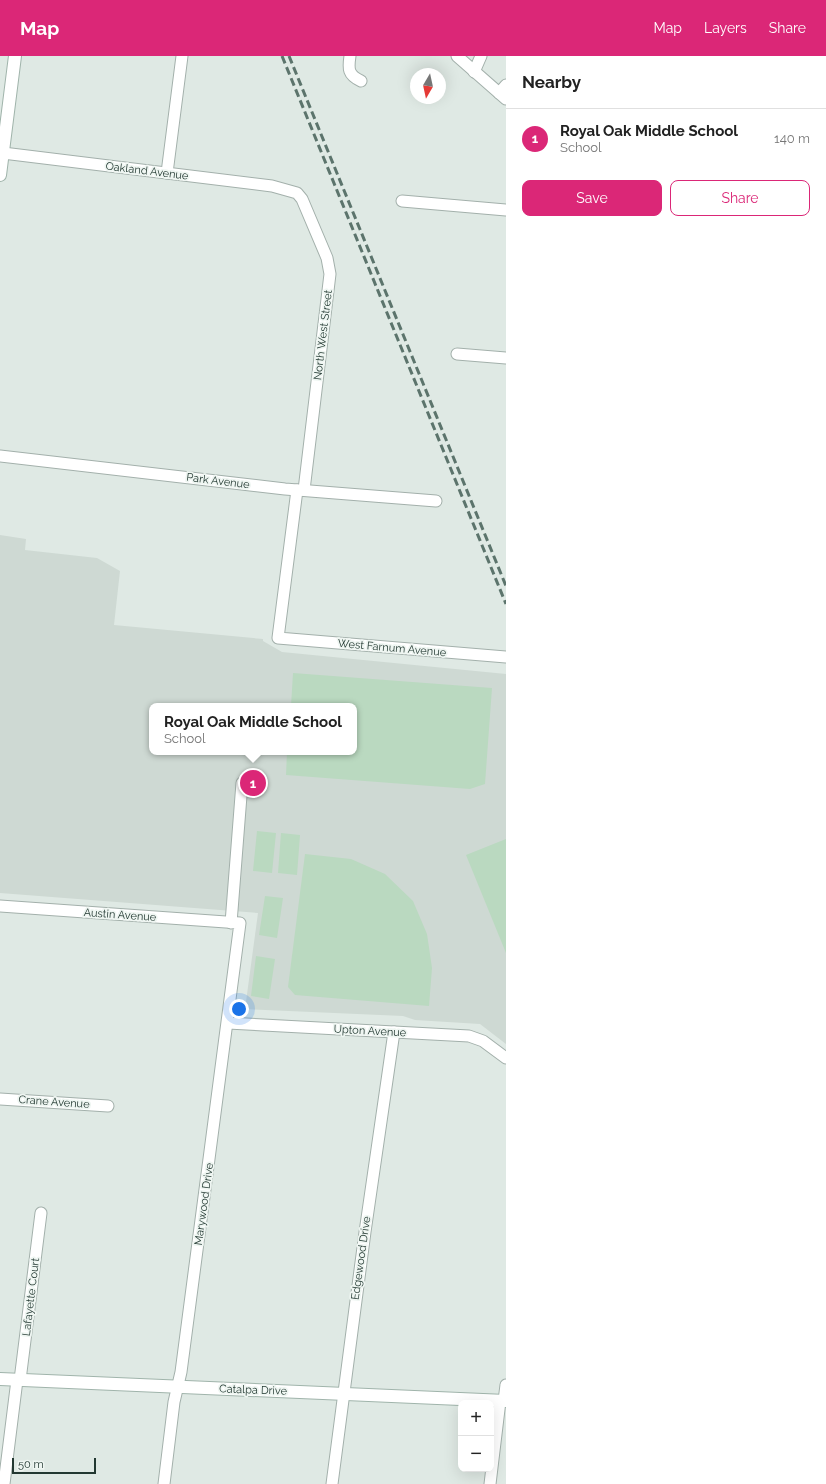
<!DOCTYPE html>
<html lang="en">
<head>
<meta charset="utf-8">
<style>
	:root { --surface:#fff; --page:#f2f2f2; --text:#222; --muted:#767676; --line:#e0e0e0; --accent:#db2777 }
	body { margin:0; font-family:Raleway,sans-serif; background:var(--page); color:var(--text) }
	.controls { position:absolute; right:12px; bottom:12px; display:grid; overflow:hidden; border-radius:8px; box-shadow:0 4px 16px #0002 }
	.controls button { width:36px; height:36px; display:grid; place-items:center; padding:0; border:0; border-bottom:1px solid var(--line); background:var(--surface); color:var(--text); font:20px sans-serif }
	.compass { position:absolute; left:410px; top:12px; width:36px; height:36px; border-radius:50%; background:var(--surface); box-shadow:0 4px 16px #0002; rotate:189deg }
	.scale { position:absolute; left:12px; bottom:10px; width:84px; box-sizing:border-box; padding-left:4px; border:2px solid #223831; border-top:0; font-size:11px; line-height:14px; white-space:nowrap; color:#223831; -webkit-text-stroke:3px #eff6f2; paint-order:stroke }
	.you { position:absolute; left:239px; top:953px; width:14px; height:14px; margin:-10px; border:3px solid #fff; border-radius:50%; background:#1a73e8; box-shadow:0 0 0 6px #1a73e833 }
	.badge { display:grid; place-items:center; width:26px; height:26px; border-radius:50%; background:var(--accent); color:#fff; font-size:13px; font-weight:700 }
	.pin { position:absolute; translate:-50% -50%; border:2px solid #fff; box-shadow:0 1px 4px #0006 }
	.popup { position:absolute; left:149px; top:647px; width:208px; height:52px; box-sizing:border-box; display:grid; place-content:center; border-radius:8px; background:var(--surface); filter:drop-shadow(0 1px 3px #0005); font-size:13px; white-space:nowrap; color:var(--muted) }
	.popup b { font-size:15px; color:var(--text) }
	.popup::after { content:''; position:absolute; left:50%; top:100%; margin-left:-8px; border:8px solid transparent; border-top-color:var(--surface) }
	.list { margin:0; padding:0; list-style:none }
	h2 { display:flex; justify-content:space-between; align-items:center; height:52px; margin:0; padding:0 16px; font-size:17px }
	h2 small { font-size:13px; font-weight:400; color:var(--muted) }
	.list li { display:grid; grid-template-columns:26px 1fr auto; gap:12px; align-items:center; box-sizing:border-box; height:60px; padding:0 16px; border-top:1px solid var(--line) }
	.list b { display:block; font-size:15px; white-space:nowrap }
	.list p { margin:0; font-size:13px; white-space:nowrap; color:var(--muted) }
	.list em { font-size:13px; font-style:normal; color:var(--muted) }
	.actions { display:flex; gap:8px; padding:12px 16px }
	.actions a { flex:1; padding:9px 0; border:1px solid var(--accent); border-radius:8px; text-align:center; font-size:14px; color:var(--accent) }
	.actions .main { background:var(--accent); color:#fff }
	.map { position:relative; flex:none; width:506px; height:1428px; overflow:hidden }
	header { display:flex; align-items:center; gap:24px; box-sizing:border-box; height:56px; padding:0 20px; background:var(--accent); color:#fff }
	header strong { font-size:19px }
	nav { display:flex; gap:22px; margin-inline-start:auto; font-size:14px }
	main { display:flex }
	aside { flex:1; background:var(--surface) }
	.map>svg:first-child { display:block }
	.built { fill:#ced9d3; fill-rule:evenodd }
	.green { fill:#bad9c0 }
	.lines { fill:none; stroke-linecap:round; stroke-linejoin:round }
	.street-casing { stroke:#a3b0ab; stroke-width:13 }
	.secondary-casing { stroke:#a0b4ab; stroke-width:14 }
	.street { stroke:#fff; stroke-width:11 }
	.secondary { stroke:#fff; stroke-width:12 }
	.rail { stroke:#5c746c; stroke-width:3; stroke-dasharray:8 4; stroke-linecap:butt }
	.labels { text-anchor:middle; dominant-baseline:central; stroke-width:3.5; stroke-linejoin:round; paint-order:stroke }
	.street-label { font-size:11px; fill:#223831; stroke:#eff6f2 }
</style>
</head>
<body>
<header>
<strong>Map</strong>
<nav><a>Map</a><a>Layers</a><a>Share</a></nav>
</header>
<main>
<div class="map">
<svg width="506" height="1428" viewBox="0 0 506 1428">
	<rect width="100%" height="100%" fill="#dfe9e4"/>
	<path class="built" d="M0 479 26 483 25 494 97 502 120 515 114 569 263 583V585L282 596 506 618V988L480 968 415 964 403 960 245 953 258 857 0 837ZM152 650H354V696H152Z"/>
	<g class="green">
		<path d="M293 617 492 632 485 728 470 733 286 719 287 696H354V650H291Z"/>
		<path d="M257 775 276 777 272 817 253 815Z"/>
		<path d="M281 777 300 779 297 819 278 817Z"/>
		<path d="M506 783V897L466 799Z"/>
		<path d="M305 798 351 803 385 818 413 845 427 878 432 912 429 950 295 939 288 931Z"/>
		<path d="M265 840 283 842 277 882 259 879Z"/>
		<path d="M256 900 275 903 269 943 251 940Z"/>
	</g>
	<g class="lines">
		<defs>
			<g id="street">
				<path d="M350 0C348 13 348 19 361 25"/>
				<path d="M457 0 506 43"/>
				<path d="M474 16 481 0"/>
				<path d="M499 37 506 29"/>
				<path d="M3 97 272 130 297 137 302 143 327 202 330 218 304 434"/>
				<path d="M167 117 182 0"/>
				<path d="M402 145 506 154"/>
				<path d="M457 298 506 302"/>
				<path d="M0 400 285 433 436 445"/>
				<path d="M297 434 278 582 506 601"/>
				<path d="M0 850 240 867 181 1316 174 1346 164 1428"/>
				<path d="M231 867 242 727"/>
				<path d="M228 967 469 980 483 985 506 1002"/>
				<path d="M0 1043 108 1050"/>
				<path d="M20 1324 41 1157"/>
				<path d="M504 1345 506 1329"/>
				<path d="M4 1428 17 1324"/>
				<path d="M332 1428 365 1176 394 976"/>
				<path d="M490 1428 500 1345"/>
			</g>
			<g id="secondary">
				<path d="M0 119 15 0"/>
				<path d="M0 1323 506 1345"/>
			</g>
		</defs>
		<use href="#street" class="street-casing"/>
		<use href="#secondary" class="secondary-casing"/>
		<use href="#street" class="street"/>
		<use href="#secondary" class="secondary"/>
		<g class="rail">
			<path d="M282 0 506 548"/>
			<path d="M289 0 506 530"/>
		</g>
	</g>
	<g class="labels">
		<g class="street-label">
			<text transform="translate(147 115) rotate(7)">Oakland Avenue</text>
			<text transform="translate(323 279) rotate(-83)">North West Street</text>
			<text transform="translate(218 425) rotate(7)">Park Avenue</text>
			<text transform="translate(392 592) rotate(5)">West Farnum Avenue</text>
			<text transform="translate(120 859) rotate(4)">Austin Avenue</text>
			<text transform="translate(370 975) rotate(3)">Upton Avenue</text>
			<text transform="translate(54 1046) rotate(4)">Crane Avenue</text>
			<text transform="translate(204 1148) rotate(-82)">Marywood Drive</text>
			<text transform="translate(361 1202) rotate(-82)">Edgewood Drive</text>
			<text transform="translate(31 1241) rotate(-83)">Lafayette Court</text>
			<text transform="translate(253 1334) rotate(2)">Catalpa Drive</text>
		</g>
	</g>
</svg>
<div class="controls">
<button>+</button>
<button>−</button>
</div>
<svg class="compass" viewBox="-18 -18 36 36"><path d="M0-13l5 13h-10z" fill="#e53935"/><path d="M0 13l5-13h-10z" fill="#767676"/></svg>
<div class="scale">50 m</div>
<div class="you"></div>
<div class="pin badge" style="left:253px;top:727px">1</div>
<div class="popup"><b>Royal Oak Middle School</b>School</div>
</div>
<aside>
<h2>Nearby<small></small></h2>
<ul class="list">
<li><span class="badge">1</span><div><b>Royal Oak Middle School</b><p>School</p></div><em>140 m</em></li>
</ul>
<div class="actions"><a class="main">Save</a><a>Share</a></div>
</aside>
</main>
</body>
</html>
